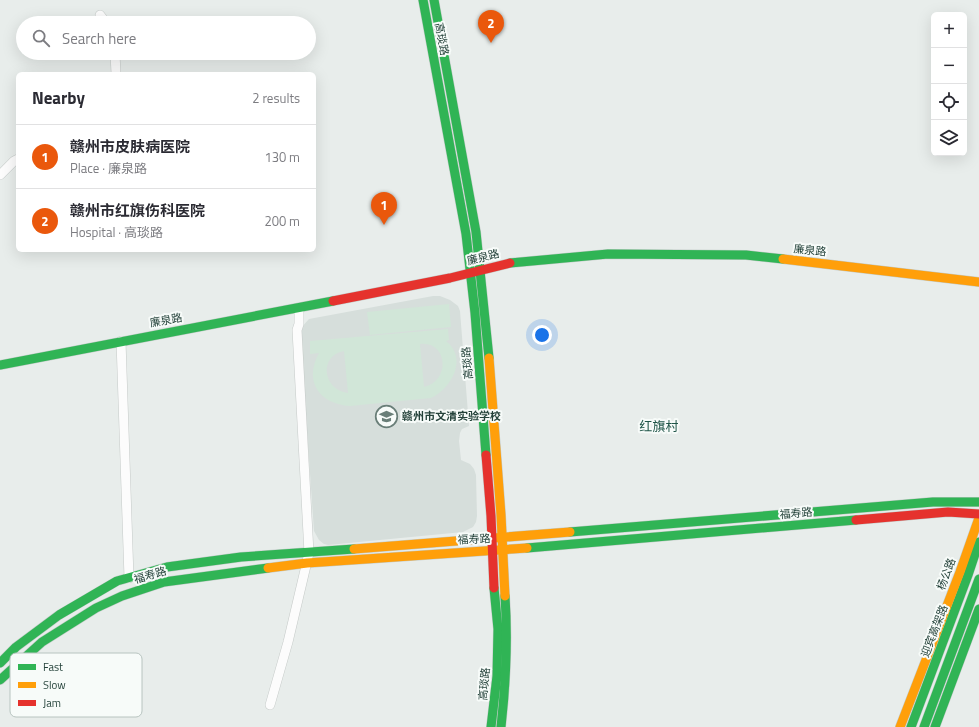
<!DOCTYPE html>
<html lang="en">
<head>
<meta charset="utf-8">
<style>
	:root { --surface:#fff; --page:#f7f7f7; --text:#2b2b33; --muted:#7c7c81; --line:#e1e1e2; --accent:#ea580c }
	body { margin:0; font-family:"Titillium Web","Noto Sans SC",sans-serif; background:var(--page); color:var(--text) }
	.controls { position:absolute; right:12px; top:12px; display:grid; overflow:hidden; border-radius:6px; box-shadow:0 4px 16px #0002 }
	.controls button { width:36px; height:36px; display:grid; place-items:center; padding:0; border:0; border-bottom:1px solid var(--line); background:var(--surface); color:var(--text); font:20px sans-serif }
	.you { position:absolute; left:542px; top:335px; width:14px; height:14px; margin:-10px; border:3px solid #fff; border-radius:50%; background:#1a73e8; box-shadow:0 0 0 6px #1a73e833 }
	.badge { display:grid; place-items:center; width:26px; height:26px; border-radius:50%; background:var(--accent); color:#fff; font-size:13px; font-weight:700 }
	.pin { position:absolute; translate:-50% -33px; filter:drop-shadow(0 1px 2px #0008) }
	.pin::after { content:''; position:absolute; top:21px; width:14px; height:12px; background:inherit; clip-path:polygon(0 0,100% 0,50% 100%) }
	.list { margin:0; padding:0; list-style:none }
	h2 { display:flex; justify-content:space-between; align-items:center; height:52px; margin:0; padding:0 16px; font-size:17px }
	h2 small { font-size:13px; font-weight:400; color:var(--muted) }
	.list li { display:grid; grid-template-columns:26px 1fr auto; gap:12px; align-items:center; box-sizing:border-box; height:64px; padding:0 16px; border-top:1px solid var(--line) }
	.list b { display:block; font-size:15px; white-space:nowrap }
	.list p { margin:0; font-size:13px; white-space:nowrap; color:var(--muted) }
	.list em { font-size:13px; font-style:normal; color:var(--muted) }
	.icon { flex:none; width:22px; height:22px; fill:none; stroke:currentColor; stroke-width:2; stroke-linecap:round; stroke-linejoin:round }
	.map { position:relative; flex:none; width:979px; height:727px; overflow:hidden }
	.search { position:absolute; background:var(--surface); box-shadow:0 4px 16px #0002; left:16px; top:16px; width:300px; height:44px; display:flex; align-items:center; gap:10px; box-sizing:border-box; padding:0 14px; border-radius:22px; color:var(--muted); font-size:15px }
	.panel { position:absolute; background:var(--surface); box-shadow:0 4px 16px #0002; left:16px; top:72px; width:300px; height:180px; border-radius:6px }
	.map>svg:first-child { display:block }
	.built { fill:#d6dedb }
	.green { fill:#d1e6d8; fill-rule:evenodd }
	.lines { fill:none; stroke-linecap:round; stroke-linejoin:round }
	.street-casing { stroke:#c5cac8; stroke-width:10 }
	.fast-casing { stroke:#c3cbc8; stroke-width:10 }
	.slow-casing { stroke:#c3cbc8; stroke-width:10 }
	.jam-casing { stroke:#c3cbc8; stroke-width:10 }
	.street { stroke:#fcfcfc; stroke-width:9 }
	.fast { stroke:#30b455; stroke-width:9 }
	.slow { stroke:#ff9f0a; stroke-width:9 }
	.jam { stroke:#e5322d; stroke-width:9 }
	.labels { text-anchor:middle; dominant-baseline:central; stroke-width:4; stroke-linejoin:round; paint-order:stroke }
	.street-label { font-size:11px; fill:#24423a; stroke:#f7fbf9 }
	.poi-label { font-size:11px; font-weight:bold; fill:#24423a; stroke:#f7fbf9; text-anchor:start }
	.quarter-label { font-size:13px; fill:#1f5548; stroke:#f7fbf9 }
	.key { fill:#f7fbf9; stroke:#b8c4c0; stroke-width:1 }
	.key-label { font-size:11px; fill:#24423a }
</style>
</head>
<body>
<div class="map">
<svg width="979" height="727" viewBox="0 0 979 727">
	<rect width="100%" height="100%" fill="#e8edeb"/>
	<path class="built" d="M433 296H440L450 300 458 306 460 311 469 426 462 429 460 433 459 441 461 460 470 464 474 469 476 475 477 516 476 522 473 527 463 532 328 545 324 544 319 540 314 531 300 329 309 319Z"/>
	<g class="green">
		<path d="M449 304 451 327 370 335 367 312Z"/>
		<path d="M448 329 449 340 446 341C468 358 452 388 431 398L350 406C320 404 303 382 319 353L310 354V341ZM420 344C448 341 451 381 424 387ZM344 351 348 393C323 390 318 356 344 351Z"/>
	</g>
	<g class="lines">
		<defs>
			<g id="street">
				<path d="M100 15 106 23"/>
				<path d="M115 53 116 74"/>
				<path d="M0 175 14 161 18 159"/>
				<path d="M121 341 129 578"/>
				<path d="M270 705 288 642 309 553 297 330 299 324V308"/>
			</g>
			<g id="fast">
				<path d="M423 0 466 234 475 313 486 455"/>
				<path d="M434 0 476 232 489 358"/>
				<path d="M510 263 608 254 746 255 783 259"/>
				<path d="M0 365 333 301"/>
				<path d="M570 532 933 502H979"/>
				<path d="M527 548 856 520"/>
				<path d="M0 663 16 647 59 615 117 581 167 567 241 557 354 549"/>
				<path d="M0 680 42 642 96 608 122 596 164 582 268 568"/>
				<path d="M491 727 497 676 498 629 494 588"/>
				<path d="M501 727C506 682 508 641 505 596"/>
				<path d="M911 727 968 575 979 542"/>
				<path d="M924 727 979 579"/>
				<path d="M935 727 979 609"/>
			</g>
			<g id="slow">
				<path d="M783 259 979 282"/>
				<path d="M489 358 501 515 505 596"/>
				<path d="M354 549 570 532"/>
				<path d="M268 568 307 563 527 548"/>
				<path d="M900 727 960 572 979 518"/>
			</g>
			<g id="jam">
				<path d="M333 301 450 278 510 263"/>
				<path d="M486 455 491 516 494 588"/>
				<path d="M856 520 948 512 979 514"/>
			</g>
		</defs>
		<use href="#street" class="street-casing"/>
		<use href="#fast" class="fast-casing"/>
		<use href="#slow" class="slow-casing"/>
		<use href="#jam" class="jam-casing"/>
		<use href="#street" class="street"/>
		<use href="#fast" class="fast"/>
		<use href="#slow" class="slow"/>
		<use href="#jam" class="jam"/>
	</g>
	<defs>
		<symbol id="school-ring" viewBox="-11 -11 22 22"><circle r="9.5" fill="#f7fbf9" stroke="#697e78" stroke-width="1.5"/><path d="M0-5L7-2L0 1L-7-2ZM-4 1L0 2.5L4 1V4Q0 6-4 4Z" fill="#697e78"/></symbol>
	</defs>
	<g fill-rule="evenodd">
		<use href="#school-ring" x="374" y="404" width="25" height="25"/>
	</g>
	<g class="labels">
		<g class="street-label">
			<text transform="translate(442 39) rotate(79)">高琰路</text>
			<text transform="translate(810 250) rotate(6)">廉泉路</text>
			<text transform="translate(483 257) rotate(-14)">廉泉路</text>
			<text transform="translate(166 320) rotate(-10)">廉泉路</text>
			<text transform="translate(467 363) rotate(-95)">高琰路</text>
			<text transform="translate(796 513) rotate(-5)">福寿路</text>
			<text transform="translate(474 539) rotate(-3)">福寿路</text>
			<text transform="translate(946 574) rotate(-70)">杨公路</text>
			<text transform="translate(150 575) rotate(-16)">福寿路</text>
			<text transform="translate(934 631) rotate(-69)">迎宾高架路</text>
			<text transform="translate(484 684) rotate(-85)">高琰路</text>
		</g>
		<g class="poi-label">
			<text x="402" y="416">赣州市文清实验学校</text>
		</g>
		<g class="quarter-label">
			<text x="659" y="426">红旗村</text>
		</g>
	</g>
	<rect x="10" y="653" width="132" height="64" rx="6" class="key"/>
	<rect x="18" y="664" width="18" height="6" fill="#30b455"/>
	<rect x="18" y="682" width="18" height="6" fill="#ff9f0a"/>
	<rect x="18" y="700" width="18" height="6" fill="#e5322d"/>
	<g class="key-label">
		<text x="43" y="671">Fast</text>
		<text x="43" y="689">Slow</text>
		<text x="43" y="707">Jam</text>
	</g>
</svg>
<div class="controls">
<button>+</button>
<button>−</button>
<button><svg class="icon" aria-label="locate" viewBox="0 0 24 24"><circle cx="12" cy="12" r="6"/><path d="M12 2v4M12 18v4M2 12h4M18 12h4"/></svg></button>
<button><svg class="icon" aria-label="layers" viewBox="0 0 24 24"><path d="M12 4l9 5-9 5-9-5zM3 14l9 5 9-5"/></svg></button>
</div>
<div class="you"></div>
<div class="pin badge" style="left:384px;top:225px">1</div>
<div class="pin badge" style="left:491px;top:43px">2</div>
<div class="search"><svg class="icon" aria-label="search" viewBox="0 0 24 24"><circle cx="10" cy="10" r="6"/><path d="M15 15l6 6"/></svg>Search here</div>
<section class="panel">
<h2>Nearby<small>2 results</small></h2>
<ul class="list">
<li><span class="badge">1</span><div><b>赣州市皮肤病医院</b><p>Place · 廉泉路</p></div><em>130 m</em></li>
<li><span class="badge">2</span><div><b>赣州市红旗伤科医院</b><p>Hospital · 高琰路</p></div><em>200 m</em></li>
</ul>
</section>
</div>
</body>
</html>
